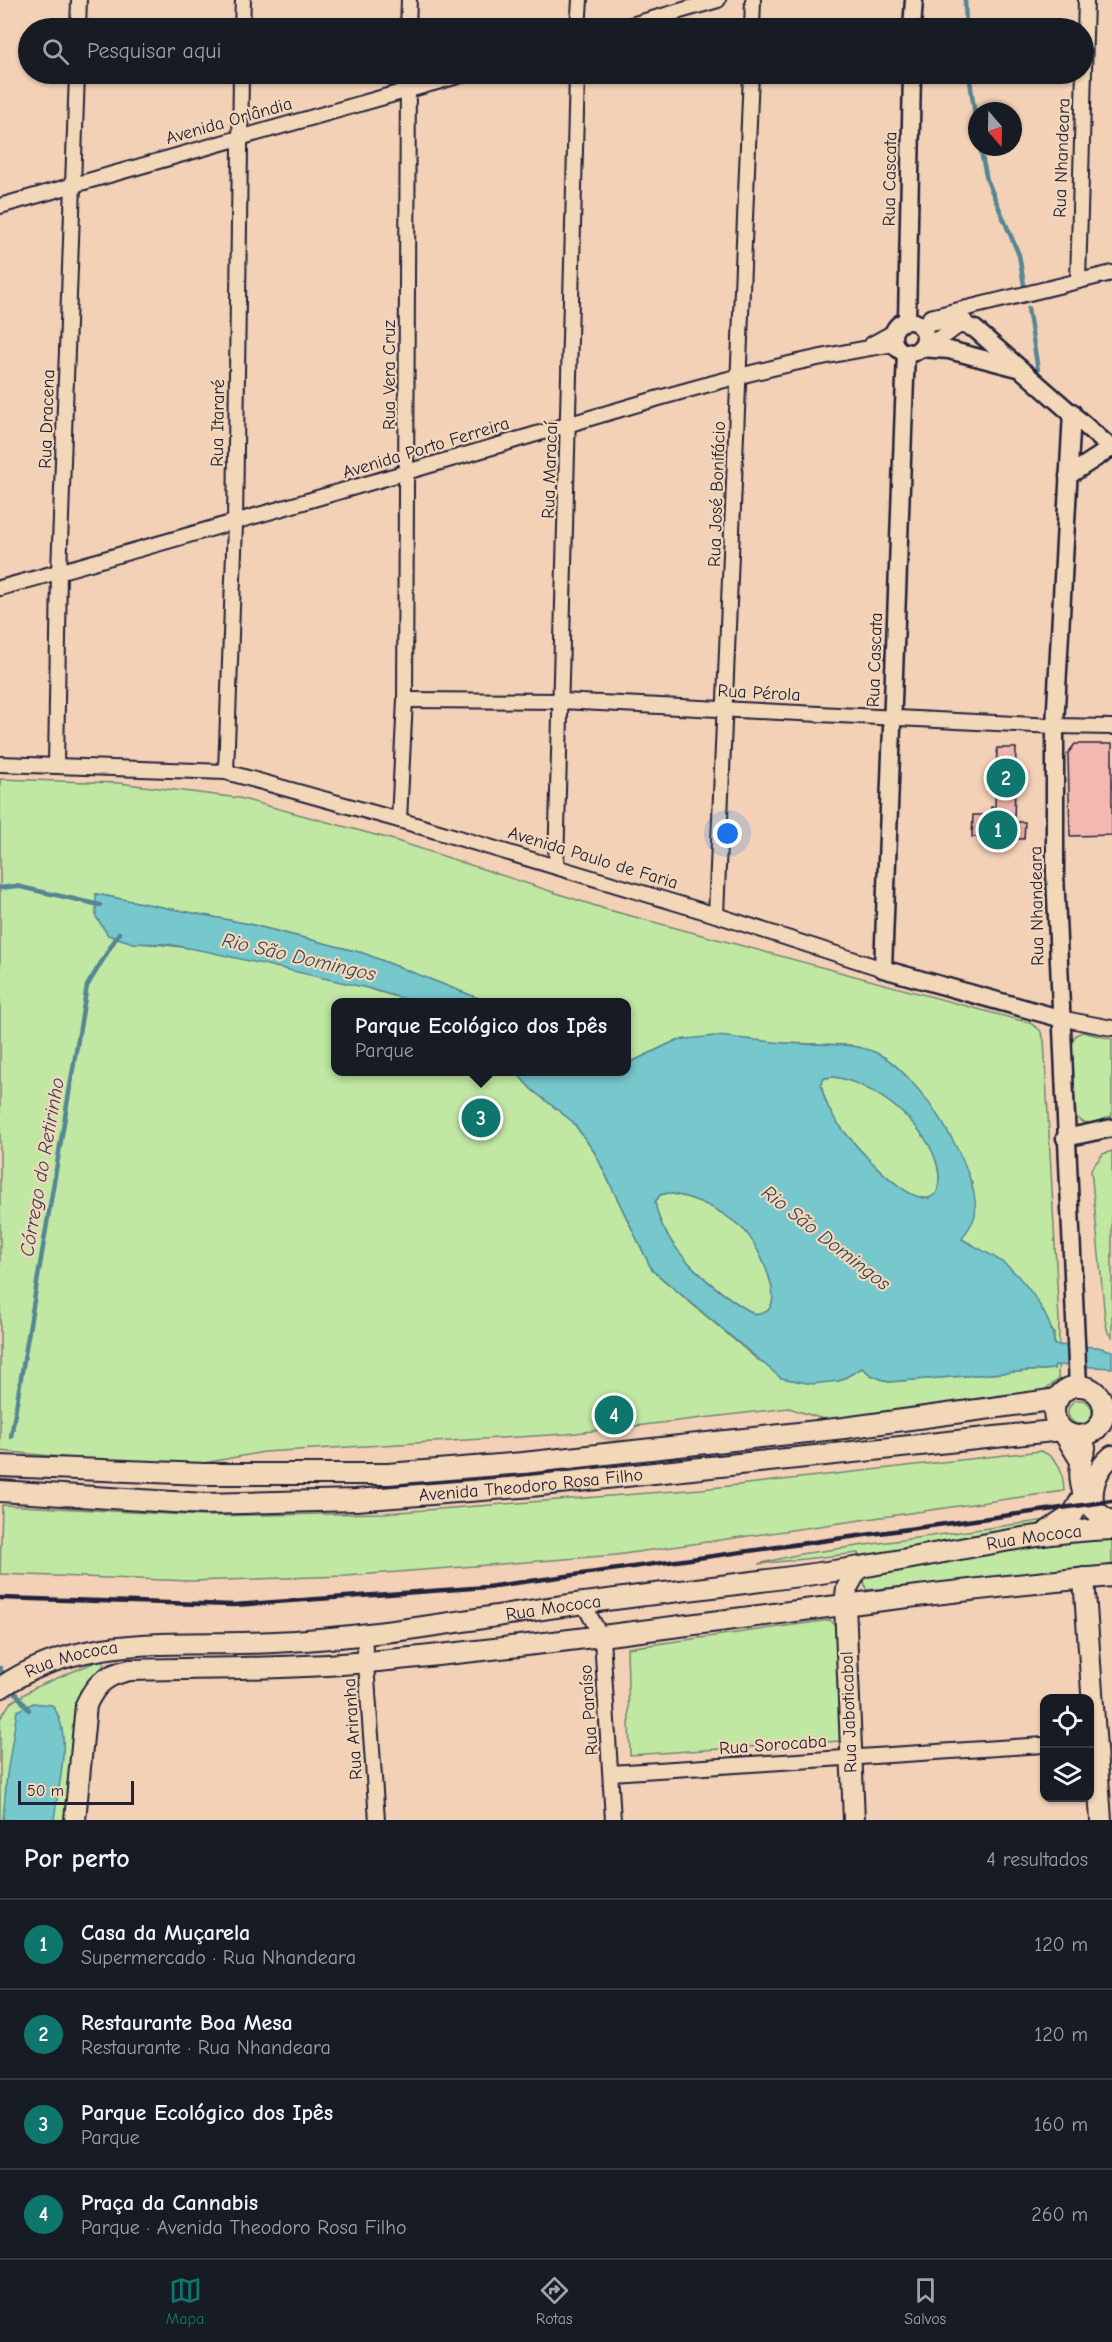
<!DOCTYPE html>
<html lang="pt">
<head>
<meta charset="utf-8">
<style>
	:root { --surface:#171b24; --page:#20242c; --text:#f1f3f6; --muted:#9ea1a6; --line:#363941; --accent:#0f766e }
	body { margin:0; font-family:"Comic Neue",sans-serif; background:var(--page); color:var(--text) }
	.controls { position:absolute; right:18px; bottom:18px; display:grid; overflow:hidden; border-radius:12px; box-shadow:0 2px 4px #0004 }
	.controls button { width:54px; height:54px; display:grid; place-items:center; padding:0; border:0; border-bottom:2px solid var(--line); background:var(--surface); color:var(--text); font:30px sans-serif }
	.compass { position:absolute; left:968px; top:102px; width:54px; height:54px; border-radius:50%; background:var(--surface); box-shadow:0 2px 4px #0004; rotate:160deg }
	.scale { position:absolute; left:18px; bottom:15px; width:116px; box-sizing:border-box; padding-left:6px; border:3px solid #22223b; border-top:0; font-size:16px; line-height:21px; white-space:nowrap; color:#22223b; -webkit-text-stroke:4px #f3d7b9; paint-order:stroke }
	.you { position:absolute; left:728px; top:834px; width:21px; height:21px; margin:-15px; border:4px solid #fff; border-radius:50%; background:#1a73e8; box-shadow:0 0 0 9px #1a73e833 }
	.badge { display:grid; place-items:center; width:39px; height:39px; border-radius:50%; background:var(--accent); color:#fff; font-size:20px; font-weight:700 }
	.pin { position:absolute; translate:-50% -50%; border:3px solid #fff; box-shadow:0 2px 6px #0006 }
	.popup { position:absolute; left:331px; top:998px; width:300px; height:78px; box-sizing:border-box; display:grid; place-content:center; border-radius:12px; background:var(--surface); filter:drop-shadow(0 2px 4px #0005); font-size:20px; white-space:nowrap; color:var(--muted) }
	.popup b { font-size:22px; color:var(--text) }
	.popup::after { content:''; position:absolute; left:50%; top:100%; margin-left:-12px; border:12px solid transparent; border-top-color:var(--surface) }
	.list { margin:0; padding:0; list-style:none }
	h2 { display:flex; justify-content:space-between; align-items:center; height:78px; margin:0; padding:0 24px; font-size:26px }
	h2 small { font-size:20px; font-weight:400; color:var(--muted) }
	.list li { display:grid; grid-template-columns:39px 1fr auto; gap:18px; align-items:center; box-sizing:border-box; height:90px; padding:0 24px; border-top:2px solid var(--line) }
	.list b { display:block; font-size:22px; white-space:nowrap }
	.list p { margin:0; font-size:20px; white-space:nowrap; color:var(--muted) }
	.list em { font-size:20px; font-style:normal; color:var(--muted) }
	.icon { flex:none; width:33px; height:33px; fill:none; stroke:currentColor; stroke-width:2; stroke-linecap:round; stroke-linejoin:round }
	.map { position:relative; flex:none; width:1112px; height:1820px; overflow:hidden }
	.search { position:absolute; background:var(--surface); box-shadow:0 2px 4px #0004; left:18px; right:18px; top:18px; height:66px; display:flex; align-items:center; gap:15px; box-sizing:border-box; padding:0 21px; border-radius:33px; color:var(--muted); font-size:22px }
	.sheet { height:438px; background:var(--surface) }
	nav { display:flex; justify-content:space-around; align-items:center; box-sizing:border-box; height:84px; border-top:2px solid var(--line); background:var(--surface); font-size:16px; color:var(--muted) }
	nav a { display:grid; justify-items:center; gap:3px }
	nav .on { color:var(--accent) }
	.map>svg:first-child { display:block }
	.green { fill:#c1e8a3; stroke:#72856f; stroke-width:1.5; fill-rule:evenodd }
	.water { fill:#76c8cd; stroke:#548693; stroke-width:1.5; fill-rule:evenodd }
	.lines { fill:none; stroke-linecap:round; stroke-linejoin:round }
	.stream { stroke:#548693; stroke-width:4.5 }
	.building { fill:#f3b8af; stroke:#22223b; stroke-width:1.5 }
	.minor-casing { stroke:#22223b; stroke-width:18 }
	.tertiary-casing { stroke:#22223b; stroke-width:21 }
	.secondary-casing { stroke:#22223b; stroke-width:24 }
	.minor { stroke:#f3d7b9; stroke-width:14 }
	.tertiary { stroke:#f3d7b9; stroke-width:16 }
	.secondary { stroke:#f3d7b9; stroke-width:20 }
	.rail { stroke:#22223b; stroke-width:4.5 }
	.labels { text-anchor:middle; dominant-baseline:central; stroke-width:4.5; stroke-linejoin:round; paint-order:stroke }
	.street-label { font-size:18px; fill:#22223b; stroke:#f3d7b9 }
	.water-label { font-size:20px; font-style:italic; fill:#334358; stroke:#f3d7b9 }
</style>
</head>
<body>
<div class="map">
<svg width="1112" height="1820" viewBox="0 0 1112 1820">
	<rect width="100%" height="100%" fill="#f3d1b7"/>
	<filter id="ink" filterUnits="userSpaceOnUse"><feTurbulence type="fractalNoise" baseFrequency=".0167" numOctaves="2"/><feDisplacementMap in="SourceGraphic" scale="12" xChannelSelector="R" yChannelSelector="G"/><feConvolveMatrix kernelMatrix="1 2 1 2 8 2 1 2 1" color-interpolation-filters="sRGB"/></filter>
	<g filter="url(#ink)">
		<g class="green">
			<path d="M0 779 119 783 239 798 394 840 605 909 1030 1023 1040 1030 1044 1040 1059 1321 1058 1380 1041 1392 826 1420 789 1408 567 1434 264 1452 204 1463H122L0 1451ZM96 894 249 924 363 953 488 1002H626L627 1064 677 1040 851 1045 972 1182 962 1239 1010 1268 1054 1333V1369L888 1382 871 1375 862 1368 839 1381 758 1360 652 1270 595 1153 573 1122 531 1089 516 1072H336V1002H414C329 976 222 946 133 943Z"/>
			<path d="M1082 1032 1112 1039V1116C1100 1120 1084 1129 1076 1116L1070 1045 1076 1035Z"/>
			<path d="M834 1077C881 1084 952 1142 937 1193 934 1195 932 1197 929 1198 903 1203 841 1132 830 1111 826 1103 823 1094 821 1085L824 1078Z"/>
			<path d="M1112 1151V1337L1108 1333 1105 1319 1091 1169 1103 1154Z"/>
			<path d="M668 1193C695 1197 722 1210 743 1229 757 1241 779 1289 771 1306 768 1313 762 1313 756 1315 717 1293 662 1249 655 1202L660 1195Z"/>
			<circle cx="1080" cy="1412" r="12"/>
			<path d="M1041 1451C1060 1459 1063 1471 1064 1491L616 1555 346 1576 191 1581 0 1574 2 1505 203 1516 386 1513 702 1489Z"/>
			<path d="M1112 1511V1567L866 1590 858 1553 758 1564 800 1554Z"/>
			<path d="M830 1620 837 1628 840 1741 630 1755 627 1648Z"/>
			<path d="M102 1659 104 1665 80 1691 71 1820H0V1719L10 1703 34 1688Z"/>
		</g>
		<g class="water">
			<path d="M96 894 249 924 363 953 488 1002H414L367 988 210 952 167 944 133 943 108 935 96 917Z"/>
			<path d="M715 1036C744 1038 773 1043 802 1044 828 1045 855 1042 879 1054 917 1073 982 1171 975 1215 974 1222 966 1232 962 1239 977 1248 998 1257 1011 1269 1029 1286 1054 1321 1054 1345L1098 1347 1112 1351V1368L1055 1365 1054 1369 888 1382 871 1375 862 1368 839 1381 812 1384 781 1378 652 1270 595 1153 573 1122 531 1089 516 1072H626L627 1064 677 1040ZM834 1077C880 1084 952 1142 937 1193 934 1195 932 1197 929 1198 903 1203 841 1132 830 1111 826 1103 823 1094 821 1085L824 1078ZM668 1193C695 1197 722 1210 743 1229 756 1241 779 1289 771 1306 768 1313 762 1313 756 1315 717 1293 662 1249 655 1202L660 1195Z"/>
			<path d="M33 1703 52 1705C74 1733 58 1786 54 1820H3L7 1774 17 1711Z"/>
		</g>
		<g class="lines">
			<g class="stream">
				<path d="M965 0 966 28"/>
				<path d="M969 74 977 129"/>
				<path d="M980 147 987 180 1019 255 1025 291"/>
				<path d="M1028 308 1038 370"/>
				<path d="M0 888 16 886 100 905"/>
				<path d="M11 1437 87 986 119 933"/>
				<path d="M0 1668 5 1679"/>
				<path d="M12 1688 29 1710"/>
			</g>
		</g>
		<g class="building">
			<path d="M1075 744H1112V835L1070 836 1068 753Z"/>
			<path d="M997 748H1016L1014 822H1025L1024 839 972 837 973 815H991V807H995Z"/>
		</g>
		<g class="lines">
			<defs>
				<g id="minor">
					<path d="M78 28 79 0"/>
					<path d="M242 28 243 0"/>
					<path d="M408 28 409 0"/>
					<path d="M578 28 580 0"/>
					<path d="M621 28 718 0"/>
					<path d="M752 28 753 0"/>
					<path d="M0 206 465 74"/>
					<path d="M1078 281 1086 0"/>
					<path d="M930 317 1112 273"/>
					<path d="M872 344 894 332"/>
					<path d="M923 345 946 335 965 321"/>
					<path d="M0 588C169 542 338 492 506 443 632 406 765 363 895 344"/>
					<path d="M405 700 561 701 1055 726 1112 727"/>
					<path d="M0 764 226 772 399 820 716 915 883 969"/>
					<path d="M56 766 59 572 77 74"/>
					<path d="M226 772 235 524 241 74"/>
					<path d="M399 820 405 700 408 74"/>
					<path d="M556 867 577 74"/>
					<path d="M716 915 751 74"/>
					<path d="M1059 1018 1112 1028"/>
					<path d="M583 1603 602 1638 613 1820"/>
					<path d="M364 1636 377 1820"/>
					<path d="M611 1773 1044 1745"/>
				</g>
				<g id="tertiary">
					<path d="M912 28 914 0"/>
					<path d="M907 321 912 74"/>
					<circle cx="909" cy="337" r="16"/>
					<path d="M920 326C939 318 957 322 975 329L1112 449"/>
					<path d="M920 348 949 350 1018 368"/>
					<path d="M906 352 883 969 1059 1018"/>
					<path d="M1072 412 1055 726V873L1078 1386"/>
					<path d="M1068 476 1111 448"/>
					<path d="M1065 1138 1112 1128"/>
				</g>
				<g id="secondary">
					<circle cx="1079" cy="1411" r="25"/>
					<path d="M1085 1448C1074 1480 1082 1507 1112 1522"/>
					<path d="M0 1466 204 1474H388L523 1463 844 1428 1058 1399"/>
					<path id="s1" d="M0 1491 204 1504 356 1500 521 1487 1062 1430 1081 1461"/>
					<path d="M1093 1503C1091 1484 1098 1468 1112 1456"/>
					<path d="M1048 1531 1073 1514 1083 1496"/>
					<path d="M1084 1578 1101 1820"/>
					<path id="s2" d="M0 1688C82 1631 181 1647 275 1642 379 1637 481 1617 584 1603 674 1591 765 1582 854 1568 940 1555 1025 1532 1112 1529"/>
					<path d="M75 1820 86 1705C96 1683 106 1675 130 1670 209 1668 289 1669 368 1662 617 1639 863 1597 1112 1576"/>
					<path d="M854 1820 845 1604 847 1588 858 1568"/>
				</g>
			</defs>
			<use href="#minor" class="minor-casing"/>
			<use href="#tertiary" class="tertiary-casing"/>
			<use href="#secondary" class="secondary-casing"/>
			<use href="#minor" class="minor"/>
			<use href="#tertiary" class="tertiary"/>
			<use href="#secondary" class="secondary"/>
			<path class="rail" d="M0 1598 234 1605 487 1587 1112 1501"/>
		</g>
	</g>
	<g class="labels">
		<g class="street-label">
			<text transform="translate(229 121) rotate(-16)">Avenida Orlândia</text>
			<text transform="translate(1062 158) rotate(-88)">Rua Nhandeara</text>
			<text transform="translate(890 179) rotate(-89)">Rua Cascata</text>
			<text transform="translate(389 375) rotate(-90)">Rua Vera Cruz</text>
			<text transform="translate(47 419) rotate(-88)">Rua Dracena</text>
			<text transform="translate(218 423) rotate(-89)">Rua Itararé</text>
			<text transform="translate(426 448) rotate(-17)">Avenida Porto Ferreira</text>
			<text transform="translate(550 470) rotate(-88)">Rua Maracaí</text>
			<text transform="translate(717 494) rotate(-88)">Rua José Bonifácio</text>
			<text transform="translate(875 660) rotate(-88)">Rua Cascata</text>
			<text transform="translate(759 693) rotate(3)">Rua Pérola</text>
			<text transform="translate(593 858) rotate(17)">Avenida Paulo de Faria</text>
			<text transform="translate(1037 906) rotate(-91)">Rua Nhandeara</text>
			<text stroke="none"><textPath href="#s1" startOffset="532">Avenida Theodoro Rosa Filho</textPath></text>
			<text stroke="none"><textPath href="#s2" startOffset="1050">Rua Mococa</textPath></text>
			<text stroke="none"><textPath href="#s2" startOffset="564">Rua Mococa</textPath></text>
			<text stroke="none"><textPath href="#s2" startOffset="78">Rua Mococa</textPath></text>
			<text transform="translate(589 1710) rotate(-94)">Rua Paraíso</text>
			<text transform="translate(849 1712) rotate(-92)">Rua Jaboticabal</text>
			<text transform="translate(353 1729) rotate(-94)">Rua Ariranha</text>
			<text transform="translate(773 1745) rotate(-4)">Rua Sorocaba</text>
		</g>
		<g class="water-label">
			<text transform="translate(299 957) rotate(13)">Rio São Domingos</text>
			<text transform="translate(42 1167) rotate(-80)">Córrego do Retirinho</text>
			<text transform="translate(826 1238) rotate(38)">Rio São Domingos</text>
		</g>
	</g>
</svg>
<div class="controls">
<button><svg class="icon" aria-label="locate" viewBox="0 0 24 24"><circle cx="12" cy="12" r="6"/><path d="M12 2v4M12 18v4M2 12h4M18 12h4"/></svg></button>
<button><svg class="icon" aria-label="layers" viewBox="0 0 24 24"><path d="M12 4l9 5-9 5-9-5zM3 14l9 5 9-5"/></svg></button>
</div>
<svg class="compass" viewBox="-18 -18 36 36"><path d="M0-13l5 13h-10z" fill="#e53935"/><path d="M0 13l5-13h-10z" fill="#9ea1a6"/></svg>
<div class="scale">50 m</div>
<div class="you"></div>
<div class="pin badge" style="left:998px;top:830px">1</div>
<div class="pin badge" style="left:1006px;top:778px">2</div>
<div class="pin badge" style="left:481px;top:1118px">3</div>
<div class="popup"><b>Parque Ecológico dos Ipês</b>Parque</div>
<div class="pin badge" style="left:614px;top:1415px">4</div>
<div class="search"><svg class="icon" aria-label="search" viewBox="0 0 24 24"><circle cx="10" cy="10" r="6"/><path d="M15 15l6 6"/></svg>Pesquisar aqui</div>
</div>
<section class="sheet">
<h2>Por perto<small>4 resultados</small></h2>
<ul class="list">
<li><span class="badge">1</span><div><b>Casa da Muçarela</b><p>Supermercado · Rua Nhandeara</p></div><em>120 m</em></li>
<li><span class="badge">2</span><div><b>Restaurante Boa Mesa</b><p>Restaurante · Rua Nhandeara</p></div><em>120 m</em></li>
<li><span class="badge">3</span><div><b>Parque Ecológico dos Ipês</b><p>Parque</p></div><em>160 m</em></li>
<li><span class="badge">4</span><div><b>Praça da Cannabis</b><p>Parque · Avenida Theodoro Rosa Filho</p></div><em>260 m</em></li>
</ul>
</section>
<nav>
<a class="on"><svg class="icon" aria-label="map" viewBox="0 0 24 24"><path d="M3 6l6-2 6 2 6-2v14l-6 2-6-2-6 2zM9 4v14M15 6v14"/></svg>Mapa</a>
<a><svg class="icon" aria-label="directions" viewBox="0 0 24 24"><path d="M12 3l9 9-9 9-9-9zM9 14v-3h6M13 9l2 2-2 2"/></svg>Rotas</a>
<a><svg class="icon" aria-label="saved" viewBox="0 0 24 24"><path d="M7 4h10v16l-5-4-5 4z"/></svg>Salvos</a>
</nav>
</body>
</html>
